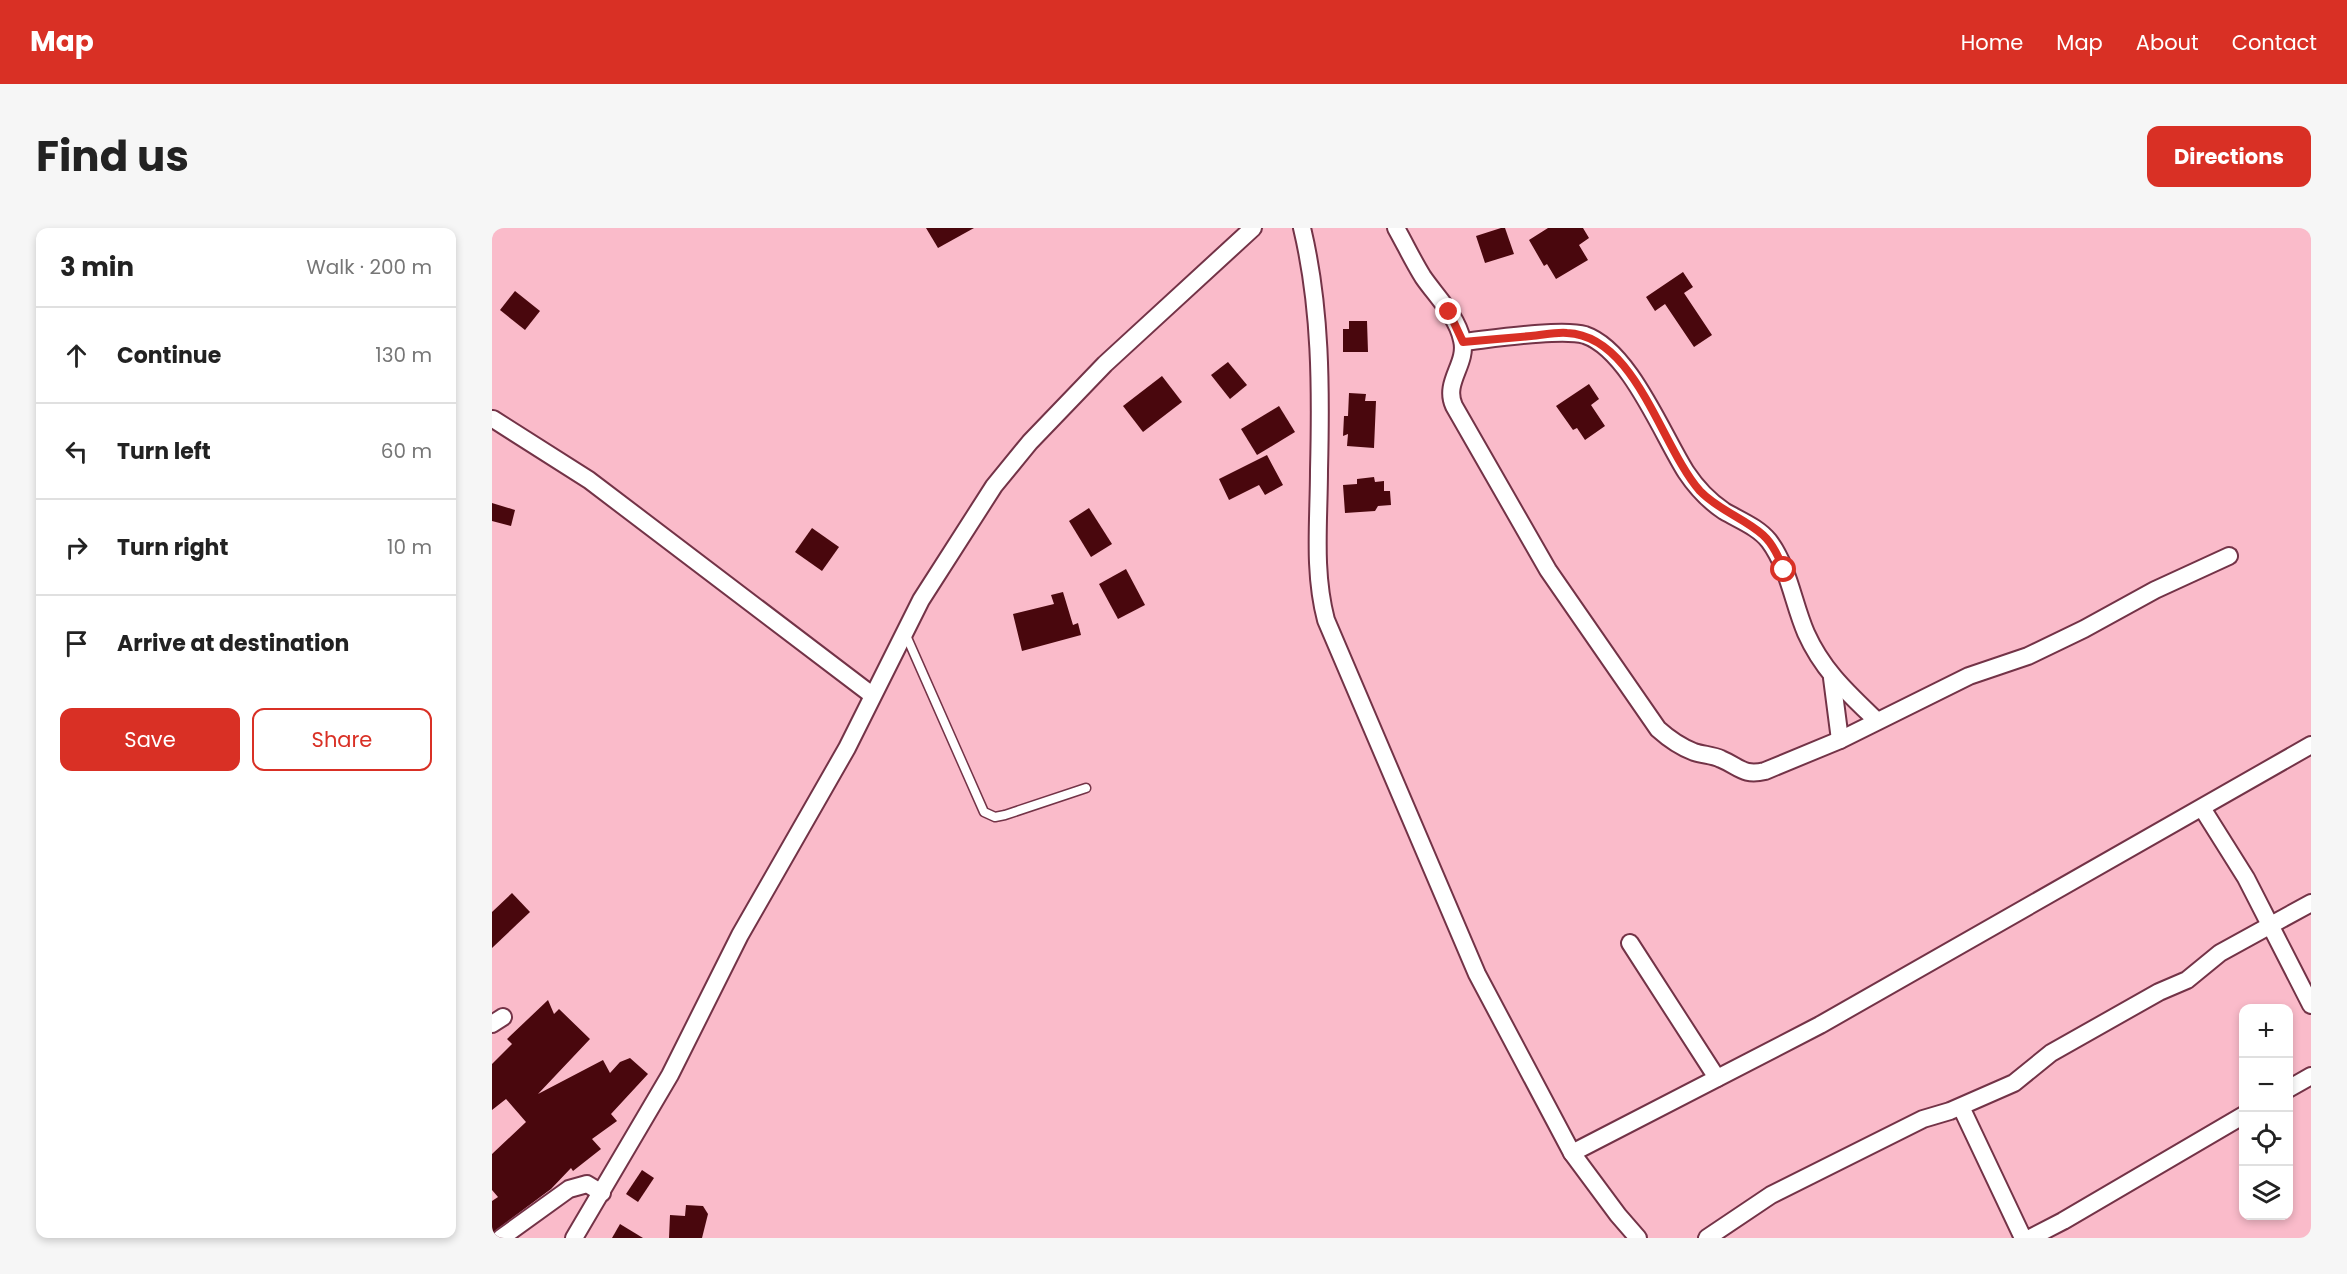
<!DOCTYPE html>
<html lang="en">
<head>
<meta charset="utf-8">
<style>
	:root { --surface:#fff; --page:#f6f6f6; --text:#222; --muted:#767676; --line:#e0e0e0; --accent:#d93025 }
	body { margin:0; font-family:Poppins,sans-serif; background:var(--page); color:var(--text) }
	.controls { position:absolute; right:18px; bottom:18px; display:grid; overflow:hidden; border-radius:12px; box-shadow:0 3px 9px #0003 }
	.controls button { width:54px; height:54px; display:grid; place-items:center; padding:0; border:0; border-bottom:2px solid var(--line); background:var(--surface); color:var(--text); font:30px sans-serif }
	.stop { position:absolute; width:18px; height:18px; margin:-14px; border:4px solid #d93025; border-radius:50%; background:#fff }
	.stop.end { background:#d93025; border-color:#fff; box-shadow:0 2px 6px #0008 }
	.list { margin:0; padding:0; list-style:none }
	h2 { display:flex; justify-content:space-between; align-items:center; height:78px; margin:0; padding:0 24px; font-size:26px }
	h2 small { font-size:20px; font-weight:400; color:var(--muted) }
	.list li { display:grid; grid-template-columns:39px 1fr auto; gap:18px; align-items:center; box-sizing:border-box; height:96px; padding:0 24px; border-top:2px solid var(--line) }
	.list b { display:block; font-size:22px; white-space:nowrap }
	.list em { font-size:20px; font-style:normal; color:var(--muted) }
	.actions { display:flex; gap:12px; padding:18px 24px }
	.actions a { flex:1; padding:14px 0; border:2px solid var(--accent); border-radius:12px; text-align:center; font-size:21px; color:var(--accent) }
	.actions .main { background:var(--accent); color:#fff }
	.icon { flex:none; width:33px; height:33px; fill:none; stroke:currentColor; stroke-width:2; stroke-linecap:round; stroke-linejoin:round }
	.map { position:relative; flex:none; width:1819px; height:1010px; overflow:hidden; border-radius:12px }
	header { display:flex; align-items:center; gap:36px; box-sizing:border-box; height:84px; padding:0 30px; background:var(--accent); color:#fff }
	header strong { font-size:28px }
	nav { display:flex; gap:33px; margin-inline-start:auto; font-size:21px }
	.intro { display:flex; align-items:center; justify-content:space-between; box-sizing:border-box; height:144px; padding:0 36px }
	h1 { margin:0; font-size:42px }
	.button { padding:15px 27px; border-radius:12px; background:var(--accent); color:#fff; font-size:21px; font-weight:700 }
	main { display:flex; gap:36px; padding:0 36px }
	aside { flex:1; background:var(--surface); border-radius:12px; box-shadow:0 3px 9px #0003 }
	.map>svg:first-child { display:block }
	.building { fill:#49070d }
	.lines { fill:none; stroke-linecap:round; stroke-linejoin:round }
	.service-casing { stroke:#733347; stroke-width:11 }
	.minor-casing { stroke:#733347; stroke-width:20 }
	.service { stroke:#fff; stroke-width:8 }
	.minor { stroke:#fff; stroke-width:16 }
	.route { stroke:#d93025; stroke-width:8 }
</style>
</head>
<body>
<header>
<strong>Map</strong>
<nav><a>Home</a><a>Map</a><a>About</a><a>Contact</a></nav>
</header>
<div class="intro"><h1>Find us</h1><a class="button">Directions</a></div>
<main>
<aside>
<h2>3 min<small>Walk · 200 m</small></h2>
<ul class="list">
<li><svg class="icon" aria-label="ahead" viewBox="0 0 24 24"><path d="M12 20V5M6 11l6-6 6 6"/></svg><div><b>Continue</b></div><em>130 m</em></li>
<li><svg class="icon" aria-label="left" viewBox="0 0 24 24"><path d="M17 20v-9H6M10 6l-5 5 5 5"/></svg><div><b>Turn left</b></div><em>60 m</em></li>
<li><svg class="icon" aria-label="right" viewBox="0 0 24 24"><path d="M7 20v-9h11M14 6l5 5-5 5"/></svg><div><b>Turn right</b></div><em>10 m</em></li>
<li><svg class="icon" aria-label="arrive" viewBox="0 0 24 24"><path d="M6 21V4h12l-3 4 3 4H6"/></svg><div><b>Arrive at destination</b></div></li>
</ul>
<div class="actions"><a class="main">Save</a><a>Share</a></div>
</aside>
<div class="map">
<svg width="1819" height="1010" viewBox="0 0 1819 1010">
	<rect width="100%" height="100%" fill="#fabbca"/>
	<g class="building">
		<path d="M434 0H482L446 20Z"/>
		<path d="M1009 0H1013L1022 26 993 35 984 8Z"/>
		<path d="M1056 0H1091L1097 10 1087 17 1096 32 1064 51 1055 36 1052 38 1037 12Z"/>
		<path d="M1191 44 1201 59 1192 65 1220 107 1202 119 1173 76 1163 83 1154 69Z"/>
		<path d="M23 63 48 83 33 102 8 82Z"/>
		<path d="M857 93H875L876 124H851V101H857Z"/>
		<path d="M736 134 755 157 738 171 719 147Z"/>
		<path d="M670 148 690 174 651 204 631 178Z"/>
		<path d="M1097 156 1107 171 1099 177 1113 198 1093 212 1085 200 1081 202 1064 178Z"/>
		<path d="M857 165 874 166 873 173H884L882 220 855 218 856 206 851 208 852 188H856Z"/>
		<path d="M787 178 803 204 765 227 749 201Z"/>
		<path d="M775 227 791 257 773 267 767 257 737 272 727 251Z"/>
		<path d="M882 249 883 254 892 253V263H898L899 277 886 278 883 283 853 285 851 257 865 256V251Z"/>
		<path d="M0 275 23 282 19 298 0 293Z"/>
		<path d="M597 280 620 316 599 329 577 293Z"/>
		<path d="M320 300 347 319 330 343 303 324Z"/>
		<path d="M634 341 653 377 626 391 607 356Z"/>
		<path d="M571 364 581 397 586 395 589 407 530 423 521 386 562 376 559 367Z"/>
		<path d="M20 665 38 684 0 720V684Z"/>
		<path d="M56 772 62 786 67 781 98 811 46 866 111 832 118 845 128 834 138 830 156 846 119 886 125 893 100 911 109 921 81 943 79 940 59 961 0 1005V973L6 969 0 962V926L34 894 14 871 0 882V836L20 816 15 811Z"/>
		<path d="M150 942 162 950 146 974 134 966Z"/>
		<path d="M194 977 211 978 216 986 210 1010H177L178 987 193 988Z"/>
		<path d="M128 996 151 1010H120Z"/>
	</g>
	<g class="lines">
		<defs>
			<path id="service" d="M413 405 492 584 503 589 513 587 594 560"/>
			<g id="minor">
				<path d="M810 0C829 79 829 161 827 242 827 292 821 343 834 392L985 746 1080 925 1126 987 1146 1010"/>
				<path d="M904 0C913 16 921 33 931 49 944 68 965 88 970 112 976 136 951 154 962 178L1056 342 1166 501C1176 510 1189 519 1202 524 1211 527 1221 527 1229 531 1248 539 1251 548 1273 543L1348 512 1477 448 1536 428 1592 401 1663 362 1737 328"/>
				<path d="M971 114C999 111 1070 100 1093 107 1137 122 1170 206 1194 244 1204 259 1217 273 1232 283 1247 292 1266 299 1277 313 1297 340 1301 375 1314 405 1331 443 1356 465 1385 493"/>
				<path d="M1 191 97 252 380 467"/>
				<path d="M1340 450 1348 512"/>
				<path d="M1710 580 1754 650 1819 777"/>
				<path d="M1138 715 1225 850"/>
				<path d="M0 796 11 789"/>
				<path d="M1796 861 1819 848"/>
				<path d="M1469 879 1531 1010"/>
				<path d="M1080 925 1328 797 1819 517"/>
				<path d="M9 1010 77 961 95 956 110 965"/>
				<path d="M82 1010 178 847 248 707 355 520 429 372 502 258 538 214 613 136 761 0"/>
				<path d="M1215 1010 1279 967 1431 891 1458 883 1522 855 1559 825 1667 764 1695 752 1728 725 1819 675"/>
				<path d="M1538 1010 1571 993 1752 887"/>
			</g>
		</defs>
		<use href="#service" class="service-casing"/>
		<use href="#minor" class="minor-casing"/>
		<use href="#service" class="service"/>
		<use href="#minor" class="minor"/>
	</g>
	<g class="lines">
		<path class="route" d="M957 84 971 114C994 112 1016 110 1039 108 1051 107 1064 104 1075 105 1144 108 1169 219 1208 263 1226 282 1252 290 1271 307 1281 316 1287 330 1292 342"/>
	</g>
</svg>
<div class="controls">
<button>+</button>
<button>−</button>
<button><svg class="icon" aria-label="locate" viewBox="0 0 24 24"><circle cx="12" cy="12" r="6"/><path d="M12 2v4M12 18v4M2 12h4M18 12h4"/></svg></button>
<button><svg class="icon" aria-label="layers" viewBox="0 0 24 24"><path d="M12 4l9 5-9 5-9-5zM3 14l9 5 9-5"/></svg></button>
</div>
<div class="stop" style="left:1292px;top:342px"></div>
<div class="stop end" style="left:957px;top:84px"></div>
</div>
</main>
</body>
</html>
